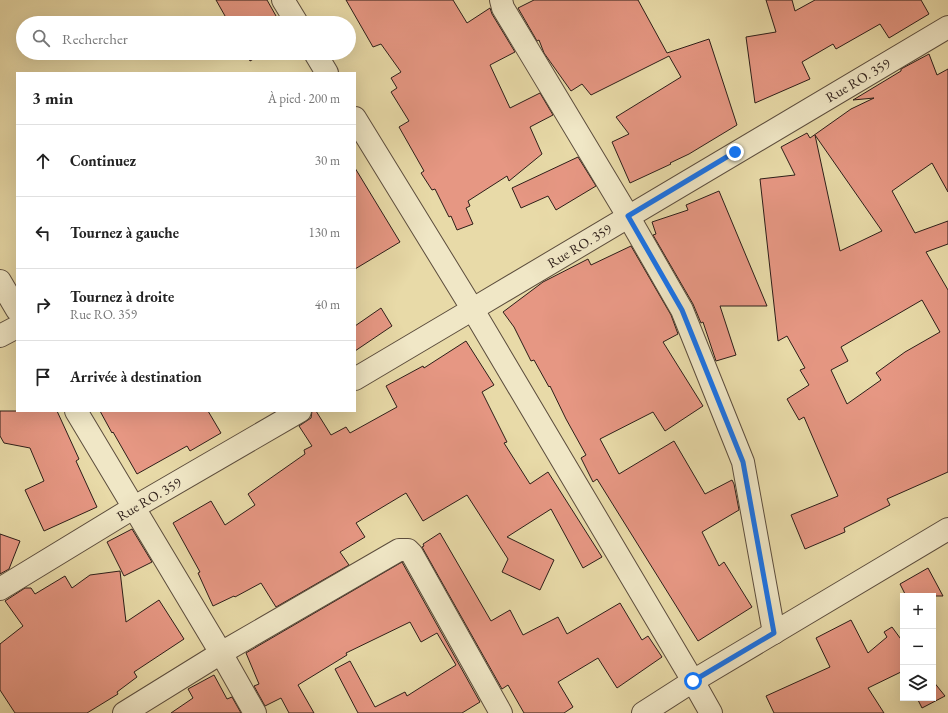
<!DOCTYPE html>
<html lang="fr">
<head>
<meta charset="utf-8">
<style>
	:root { --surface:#fff; --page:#f6f6f6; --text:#222; --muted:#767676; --line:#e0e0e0 }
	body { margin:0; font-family:"EB Garamond",serif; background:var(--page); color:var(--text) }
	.controls { position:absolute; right:12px; bottom:12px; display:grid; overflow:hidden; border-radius:0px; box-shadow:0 4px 16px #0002 }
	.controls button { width:36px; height:36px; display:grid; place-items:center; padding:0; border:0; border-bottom:1px solid var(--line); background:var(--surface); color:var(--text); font:20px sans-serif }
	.stop { position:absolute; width:12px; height:12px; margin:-9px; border:3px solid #1a73e8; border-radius:50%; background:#fff }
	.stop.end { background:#1a73e8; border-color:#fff; box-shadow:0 1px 4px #0008 }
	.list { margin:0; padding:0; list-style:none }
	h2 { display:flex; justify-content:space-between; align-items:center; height:52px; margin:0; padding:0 16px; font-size:17px }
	h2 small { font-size:13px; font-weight:400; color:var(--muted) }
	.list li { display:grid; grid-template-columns:26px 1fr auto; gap:12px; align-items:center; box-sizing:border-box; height:72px; padding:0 16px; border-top:1px solid var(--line) }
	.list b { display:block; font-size:15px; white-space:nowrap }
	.list p { margin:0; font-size:13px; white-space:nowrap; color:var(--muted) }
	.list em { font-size:13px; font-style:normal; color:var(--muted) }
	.icon { flex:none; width:22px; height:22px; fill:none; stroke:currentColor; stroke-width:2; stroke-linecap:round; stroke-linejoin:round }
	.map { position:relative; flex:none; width:948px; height:713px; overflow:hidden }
	.search { position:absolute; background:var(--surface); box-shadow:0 4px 16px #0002; left:16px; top:16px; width:340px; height:44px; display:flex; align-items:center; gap:10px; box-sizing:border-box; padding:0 14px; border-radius:22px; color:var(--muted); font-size:15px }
	.panel { position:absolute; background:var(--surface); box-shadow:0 4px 16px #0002; left:16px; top:72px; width:340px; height:340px; border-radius:0px }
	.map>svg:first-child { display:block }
	.building { fill:#e69783; stroke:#2d1e19; fill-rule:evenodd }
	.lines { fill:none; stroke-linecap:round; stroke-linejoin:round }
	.minor-casing { stroke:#5c4d3d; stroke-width:24 }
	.minor { stroke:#f0e7c6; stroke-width:22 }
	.route { stroke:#1a73e8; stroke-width:5 }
	.labels { text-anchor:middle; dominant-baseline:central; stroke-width:3; stroke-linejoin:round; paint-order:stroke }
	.street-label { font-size:14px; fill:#2d1e19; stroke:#f0e7c6 }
</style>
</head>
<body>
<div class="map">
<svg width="948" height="713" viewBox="0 0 948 713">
	<rect width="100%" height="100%" fill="#e8daa8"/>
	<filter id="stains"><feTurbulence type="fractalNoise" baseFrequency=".005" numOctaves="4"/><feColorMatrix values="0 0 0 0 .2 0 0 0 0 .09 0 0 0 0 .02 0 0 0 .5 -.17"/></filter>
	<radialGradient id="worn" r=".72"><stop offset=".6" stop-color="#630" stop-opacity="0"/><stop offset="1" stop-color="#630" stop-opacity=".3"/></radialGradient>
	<g class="building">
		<path d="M216 0H267L280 23H229Z"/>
		<path d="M346 0H453L467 23 490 8 492 14 515 52 490 65 510 108 540 93 553 115 530 127 542 154 509 181 507 176 468 201 470 206 466 208 473 224 457 230 451 216 449 217 435 189 432 190 421 173 424 171 399 127 409 121 391 92 397 88 391 78 401 72 381 44 373 47Z"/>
		<path d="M534 0H638L667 53 709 39 737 125 689 154 670 163 671 164 630 183 612 142 629 134 616 117 681 77 669 56 591 95 582 84 571 91 544 53 539 40 537 41 518 8Z"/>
		<path d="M766 0H792L795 11 815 0H921L929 14 889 38 880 24 836 49 833 44 802 62 810 79 755 103 746 37 776 32Z"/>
		<path d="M246 53H264L250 61Z"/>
		<path d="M929 54 937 75 948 69V192L932 163 892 191 915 233 948 221V244L926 252 948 290V472L887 499 890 505 844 528 845 532 805 549 791 515 838 496 804 417 799 420 787 399 809 385 800 370 805 368 787 336 778 341 760 179 795 175 781 147 807 133 810 138 851 109 874 98 853 100 901 71V69ZM815 135 882 231 840 251ZM922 300 940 332 905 352 876 373 881 380 847 404 831 370 848 361 841 347Z"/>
		<path d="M578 157 596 186 556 210 548 196 521 208 512 188Z"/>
		<path d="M355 168 400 242 355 269Z"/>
		<path d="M719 191 767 306H720L736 355 716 361 703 322 701 323 693 304 653 235 656 234 652 222 688 210 686 205Z"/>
		<path d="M631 246 671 315 678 334 663 342 703 406 665 431 653 412 600 439 619 474 674 441 705 494 732 480 734 484 739 510 702 532 719 566 724 562 752 607 698 641 597 479 593 482 581 458 586 455 566 419 550 386 549 387 534 360 531 361 514 327 503 312 543 282 588 259 591 265Z"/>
		<path d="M381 308 392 326 355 351V326Z"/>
		<path d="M466 341 494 385 482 392 507 442 504 443 530 484 548 472 602 557 583 568 551 509 507 537 554 560 540 590 502 572 508 559 467 495 423 521 406 493 356 523 365 537 340 552 349 565 276 607 261 583 235 597 234 596 213 606 198 573 200 572 173 523 211 501 225 525 255 505 248 494 305 454 304 450 312 446 299 426 311 418 312 411H316L331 435 346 427 350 433 397 407 386 386 423 366 424 368Z"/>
		<path d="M0 411H57L79 459 76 461 97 507 44 531 25 490 44 481 30 448 4 443 0 436Z"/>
		<path d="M100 411H208L221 433 190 451 187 446 137 474 113 432 112 433Z"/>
		<path d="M132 529 152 562 124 576 107 542Z"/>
		<path d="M440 533 491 621 510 610 523 635 558 617 567 634 620 603 642 640 648 636 662 657 617 688 598 658 558 682 573 707 564 713H524L508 685 502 689 422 547 424 546 423 544Z"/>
		<path d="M0 534 20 541 9 569 0 574Z"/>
		<path d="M402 562 480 702 462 713H358L335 669 350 661 375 707 405 692 407 696 456 665 437 633 421 642 410 622 346 653 347 655 298 685 314 713H289L281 698 265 706 254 686 259 684 246 653Z"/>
		<path d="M928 568 943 596H906L900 584Z"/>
		<path d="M120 571 126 622 159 600 184 639 134 672 137 677 117 692 118 694 87 713H15L0 690V644L23 626 5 601 25 588H31L35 594 65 576 72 588 90 575Z"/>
		<path d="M851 620 868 653 887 637 884 632 892 627 903 642V671L868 688 884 713H774L766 696 830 667 816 638Z"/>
		<path d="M214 675 227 699 232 697 241 713H171L193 698 188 689Z"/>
		<path d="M933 681 945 696 922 708 917 698H933Z"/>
	</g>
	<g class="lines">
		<defs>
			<g id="minor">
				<path d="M283 0 297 23"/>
				<path d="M501 0 503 8 628 216 682 310 743 462 774 633"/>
				<path d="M315 53 327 73"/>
				<path d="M355 118 473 310 693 681 711 713"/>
				<path d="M0 281 17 310"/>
				<path d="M0 336 17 327"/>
				<path id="s1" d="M355 379C553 262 750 143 948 27"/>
				<path d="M76 411 221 653 255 713"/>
				<path id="s2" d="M0 589 133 508 300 411"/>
				<path d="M124 713 221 653 399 550H408L412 554 501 713"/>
				<path d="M643 713 693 681 948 529"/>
			</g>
		</defs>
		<use href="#minor" class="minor-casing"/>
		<use href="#minor" class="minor"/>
	</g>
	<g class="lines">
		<path class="route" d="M693 681 774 633 743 462 682 310 628 216 735 152"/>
	</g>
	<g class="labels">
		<g class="street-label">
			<text stroke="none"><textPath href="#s1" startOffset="585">Rue RO. 359</textPath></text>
			<text stroke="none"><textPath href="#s1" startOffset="261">Rue RO. 359</textPath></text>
			<text stroke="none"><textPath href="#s2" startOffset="174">Rue RO. 359</textPath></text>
		</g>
	</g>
	<rect width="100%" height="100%" filter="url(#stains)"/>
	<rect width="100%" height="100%" fill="url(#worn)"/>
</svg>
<div class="controls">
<button>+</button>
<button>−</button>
<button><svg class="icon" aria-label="layers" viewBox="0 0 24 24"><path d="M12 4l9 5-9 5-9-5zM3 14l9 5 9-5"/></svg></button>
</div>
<div class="stop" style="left:693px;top:681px"></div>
<div class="stop end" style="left:735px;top:152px"></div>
<div class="search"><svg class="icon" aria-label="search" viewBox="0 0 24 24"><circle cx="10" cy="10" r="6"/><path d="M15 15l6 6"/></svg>Rechercher</div>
<section class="panel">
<h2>3 min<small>À pied · 200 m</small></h2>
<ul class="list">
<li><svg class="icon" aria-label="ahead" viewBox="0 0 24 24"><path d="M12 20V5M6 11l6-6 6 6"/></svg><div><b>Continuez</b></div><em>30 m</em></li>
<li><svg class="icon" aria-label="left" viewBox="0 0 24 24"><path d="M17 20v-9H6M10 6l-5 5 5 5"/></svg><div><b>Tournez à gauche</b></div><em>130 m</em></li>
<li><svg class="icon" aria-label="right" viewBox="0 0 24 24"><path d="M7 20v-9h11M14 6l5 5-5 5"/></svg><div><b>Tournez à droite</b><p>Rue RO. 359</p></div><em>40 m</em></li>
<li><svg class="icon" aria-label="arrive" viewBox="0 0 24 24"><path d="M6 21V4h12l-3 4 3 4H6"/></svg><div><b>Arrivée à destination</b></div></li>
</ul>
</section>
</div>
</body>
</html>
